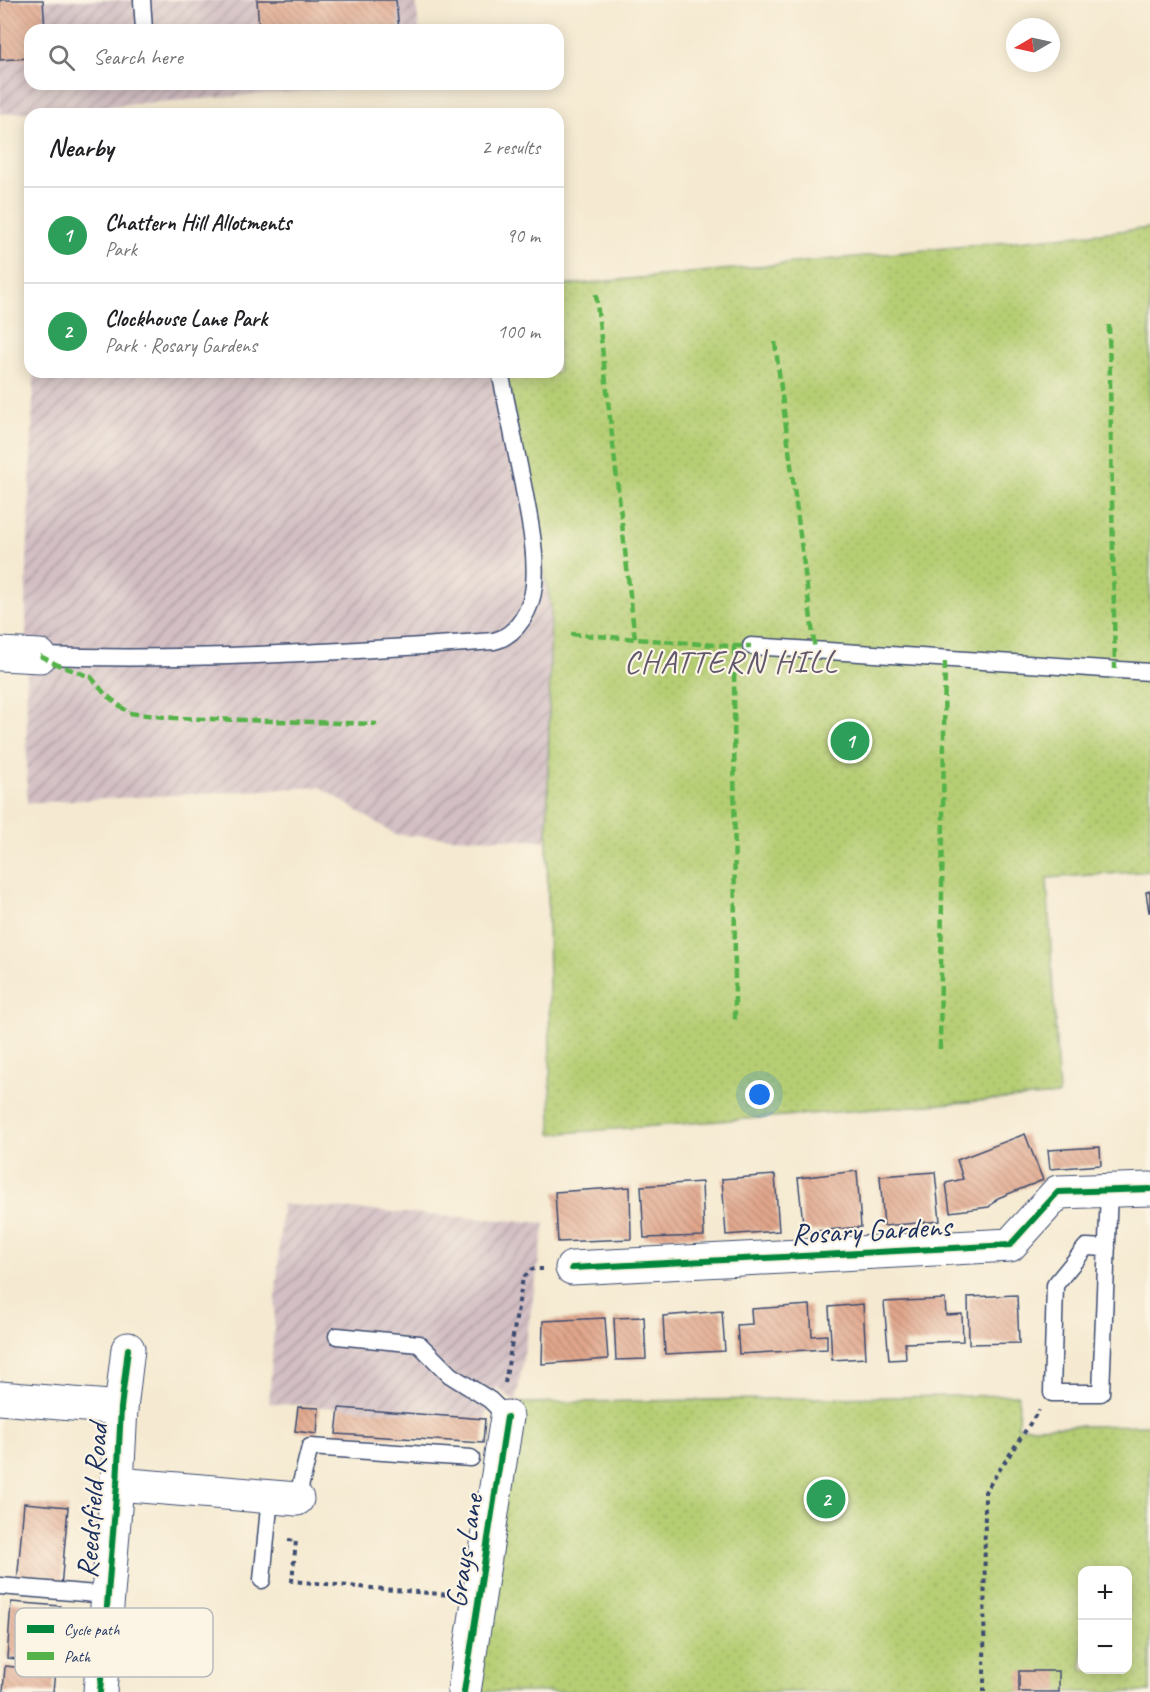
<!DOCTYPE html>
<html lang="en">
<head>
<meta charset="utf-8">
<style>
	:root { --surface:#fff; --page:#f2f2f2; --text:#202124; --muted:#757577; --line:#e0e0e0; --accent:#0b8043 }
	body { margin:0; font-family:Caveat,sans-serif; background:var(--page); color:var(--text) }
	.controls { position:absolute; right:18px; bottom:18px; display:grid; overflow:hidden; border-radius:12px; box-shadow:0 3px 15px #0003 }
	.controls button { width:54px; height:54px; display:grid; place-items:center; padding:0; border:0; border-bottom:2px solid var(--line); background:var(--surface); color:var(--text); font:30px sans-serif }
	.compass { position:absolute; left:1006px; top:18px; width:54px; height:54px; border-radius:50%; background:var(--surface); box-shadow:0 3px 15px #0003; rotate:261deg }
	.you { position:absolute; left:760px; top:1095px; width:21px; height:21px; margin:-15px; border:4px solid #fff; border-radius:50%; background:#1a73e8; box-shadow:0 0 0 9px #1a73e833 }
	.badge { display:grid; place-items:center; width:39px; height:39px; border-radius:50%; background:var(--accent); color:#fff; font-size:20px; font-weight:700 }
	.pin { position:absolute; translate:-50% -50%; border:3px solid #fff; box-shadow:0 2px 6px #0006 }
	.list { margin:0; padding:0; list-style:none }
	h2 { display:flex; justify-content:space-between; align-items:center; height:78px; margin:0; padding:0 24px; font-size:26px }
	h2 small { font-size:20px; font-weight:400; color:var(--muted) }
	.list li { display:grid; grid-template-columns:39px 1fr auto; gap:18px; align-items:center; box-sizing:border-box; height:96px; padding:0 24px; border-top:2px solid var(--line) }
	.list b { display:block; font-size:22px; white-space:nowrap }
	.list p { margin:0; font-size:20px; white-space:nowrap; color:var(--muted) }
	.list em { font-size:20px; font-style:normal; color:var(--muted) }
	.icon { flex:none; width:33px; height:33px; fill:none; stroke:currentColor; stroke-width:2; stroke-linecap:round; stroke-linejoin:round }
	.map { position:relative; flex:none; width:1150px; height:1692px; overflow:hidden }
	.search { position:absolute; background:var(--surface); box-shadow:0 3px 15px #0003; left:24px; top:24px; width:540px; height:66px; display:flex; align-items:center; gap:15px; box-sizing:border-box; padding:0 21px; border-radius:18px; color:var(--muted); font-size:22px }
	.panel { position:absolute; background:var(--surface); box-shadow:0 3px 15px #0003; left:24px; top:108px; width:540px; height:270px; border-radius:18px }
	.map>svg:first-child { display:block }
	.industrial { fill:url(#industrial-furrows) }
	.park { fill:url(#park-dots); stroke:#687e68; stroke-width:1.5; fill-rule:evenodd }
	.building { fill:url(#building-back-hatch) }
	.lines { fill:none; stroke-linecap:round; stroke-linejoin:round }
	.lane-casing { stroke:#3c4b6f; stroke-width:19 }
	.street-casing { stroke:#3c4b6f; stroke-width:35 }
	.path { stroke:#3c4b6f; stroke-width:4; stroke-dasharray:4.5 4.5; stroke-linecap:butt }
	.lane { stroke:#fff; stroke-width:16 }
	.street { stroke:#fff; stroke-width:33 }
	.quiet { stroke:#55b248; stroke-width:4.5; stroke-dasharray:9 4.5; stroke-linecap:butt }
	.cycleway-casing { stroke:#fcf5e5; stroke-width:10 }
	.cycleway { stroke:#00873e; stroke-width:6 }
	.labels { text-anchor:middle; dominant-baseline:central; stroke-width:4.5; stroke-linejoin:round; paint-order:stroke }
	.street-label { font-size:30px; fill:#1b2f5e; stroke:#fcf5e5 }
	.neighbourhood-label { font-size:32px; letter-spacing:1.5px; fill:#60596e; stroke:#fcf5e5 }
	.key { fill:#fcf5e5; stroke:#b8babc; stroke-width:1.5 }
	.key-label { font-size:16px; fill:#1b2f5e }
</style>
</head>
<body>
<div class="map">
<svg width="1150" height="1692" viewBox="0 0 1150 1692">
	<defs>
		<pattern id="industrial-furrows" width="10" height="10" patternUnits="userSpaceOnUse" patternTransform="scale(1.5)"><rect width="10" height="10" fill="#d2bec3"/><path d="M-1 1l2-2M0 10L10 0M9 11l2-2" fill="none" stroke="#aa9ba2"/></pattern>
		<pattern id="park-dots" width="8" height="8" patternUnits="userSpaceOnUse" patternTransform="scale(1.5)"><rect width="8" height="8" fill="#b6ce73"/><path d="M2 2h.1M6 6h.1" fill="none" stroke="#9cb166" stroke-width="1.8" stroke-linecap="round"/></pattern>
		<pattern id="building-back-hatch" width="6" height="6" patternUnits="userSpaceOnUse" patternTransform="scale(1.5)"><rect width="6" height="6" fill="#e1a68b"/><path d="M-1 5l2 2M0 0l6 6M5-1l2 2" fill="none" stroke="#b68875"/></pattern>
	</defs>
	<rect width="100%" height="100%" fill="#fcf5e5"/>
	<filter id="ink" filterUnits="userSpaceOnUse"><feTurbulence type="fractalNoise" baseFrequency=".0167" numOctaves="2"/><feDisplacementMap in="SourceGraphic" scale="12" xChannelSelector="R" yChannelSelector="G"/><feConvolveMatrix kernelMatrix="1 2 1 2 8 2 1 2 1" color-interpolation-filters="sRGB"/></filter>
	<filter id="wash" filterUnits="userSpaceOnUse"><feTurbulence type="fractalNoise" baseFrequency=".008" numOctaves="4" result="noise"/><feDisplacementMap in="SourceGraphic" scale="24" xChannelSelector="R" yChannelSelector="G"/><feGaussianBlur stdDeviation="1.35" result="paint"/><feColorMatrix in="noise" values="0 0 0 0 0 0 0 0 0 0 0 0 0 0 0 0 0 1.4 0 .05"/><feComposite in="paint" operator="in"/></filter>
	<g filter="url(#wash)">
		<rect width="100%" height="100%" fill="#f5ead1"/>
		<g class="industrial">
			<path d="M0 0H416L419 30H30V84H399L0 114Z"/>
			<path d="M34 372H506L551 606 547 841 396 835 320 787 27 803 26 595Z"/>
			<path d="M282 1204 545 1223 516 1403 497 1387 490 1400 485 1419 269 1403Z"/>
		</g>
		<g class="park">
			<path d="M1150 228V871L1047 878 1059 1095 551 1134 547 841 551 606 506 372H558V286Z"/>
			<path d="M1019 1395 1018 1427 1150 1425V1692H472L516 1403ZM1082 1570H1128V1670H1082Z"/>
		</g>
		<g id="blocks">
			<g class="building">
				<path d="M0 0H43L45 30H30V58L0 60Z"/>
				<path d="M257 0H396L399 30H259Z"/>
				<path d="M1150 891V912H1149L1146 892Z"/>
				<path d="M1025 1134 1043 1180 998 1198 989 1207 950 1212 946 1183 963 1179 957 1160Z"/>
				<path d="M1100 1147 1101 1165 1050 1169 1048 1150Z"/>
				<path d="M857 1171 861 1227 804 1232 798 1178Z"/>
				<path d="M935 1172 940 1221 884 1226 880 1176Z"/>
				<path d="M775 1175 779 1231 726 1235 722 1179Z"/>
				<path d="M702 1182 704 1236 644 1238 641 1186Z"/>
				<path d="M630 1187 631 1239 558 1242 555 1192Z"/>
				<path d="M1017 1295 1019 1343 969 1344 968 1297Z"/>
				<path d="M945 1299 946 1315 962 1314 963 1341 905 1343 906 1359 889 1360 884 1302Z"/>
				<path d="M863 1304 866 1358 832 1360 829 1307Z"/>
				<path d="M810 1305 812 1336 827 1335V1349L739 1354 737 1325 752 1324 751 1309Z"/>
				<path d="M722 1311 725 1351 665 1354 663 1316Z"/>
				<path d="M644 1317 646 1359 616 1360 614 1318Z"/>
				<path d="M605 1318 608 1359 542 1364 543 1321Z"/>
				<path d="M298 1407 319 1408 317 1434 295 1431Z"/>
				<path d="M339 1408 485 1419 483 1443 336 1434Z"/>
				<path d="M24 1503 68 1507 61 1588 17 1583Z"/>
				<path d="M11 1602 60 1606 55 1662 7 1658Z"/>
				<path d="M5 1666 55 1671 53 1692H3Z"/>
				<rect x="1019" y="1671" width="40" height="21"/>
			</g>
		</g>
	</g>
	<g filter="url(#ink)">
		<use href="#blocks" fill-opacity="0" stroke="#3c4b6f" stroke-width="1.5"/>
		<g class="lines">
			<defs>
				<g id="lane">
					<path d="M142 0 144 30"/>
					<path d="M751 646 1150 672"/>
					<path d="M40 656C192 661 343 652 494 641 518 635 532 608 534 585 537 552 529 517 523 485 515 447 508 409 500 372"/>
					<path d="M1107 1248 1086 1247 1055 1285 1052 1393H1101L1109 1191"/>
					<path d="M337 1336 419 1344 450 1375 490 1400 507 1417"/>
					<path d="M297 1499 310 1447 471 1458"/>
					<path d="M262 1580 270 1497"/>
					<path d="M0 1586 108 1595"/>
				</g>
				<g id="street">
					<path d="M0 654 40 656"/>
					<path d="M572 1268 1010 1245 1058 1192 1150 1189"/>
					<path d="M0 1398 121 1408"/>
					<path d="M117 1484 297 1499"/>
					<path d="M100 1692 117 1484 121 1408 128 1349"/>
					<path d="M464 1692 507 1417"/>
				</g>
			</defs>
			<use href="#lane" class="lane-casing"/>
			<use href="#street" class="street-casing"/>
			<g class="path">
				<path d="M505 1383 523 1278 532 1269H543"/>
				<path d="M288 1540 296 1541 292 1581 451 1595"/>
				<path d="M984 1692 985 1492 1039 1410"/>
			</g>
			<use href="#lane" class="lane"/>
			<use href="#street" class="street"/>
			<g class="quiet">
				<path d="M596 294 635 639"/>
				<path d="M1109 325 1115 669"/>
				<path d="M775 342 815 650"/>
				<path d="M571 634 728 646H751"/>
				<path d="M734 646 735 1022"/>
				<path d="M40 656 58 665 91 677 105 694 129 713 174 718 377 724"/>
				<path d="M940 1049 945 658"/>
			</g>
			<defs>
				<g id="cycleway">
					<path d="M572 1268 1010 1245 1058 1192 1150 1189"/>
					<path d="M100 1692 117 1484 121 1408 128 1349"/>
					<path d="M464 1692 507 1417"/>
				</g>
			</defs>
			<use href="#cycleway" class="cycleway-casing"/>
			<use href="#cycleway" class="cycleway"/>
		</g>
	</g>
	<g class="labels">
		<g class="street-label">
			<text transform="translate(871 1230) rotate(-3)">Rosary Gardens</text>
			<text transform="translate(92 1501) rotate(-86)">Reedsfield Road</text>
			<text transform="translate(464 1551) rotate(-81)">Grays Lane</text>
		</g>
		<g class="neighbourhood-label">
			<text x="731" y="661">CHATTERN HILL</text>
		</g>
	</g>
	<rect x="15" y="1608" width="198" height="69" rx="9" class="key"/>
	<rect x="27" y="1625" width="27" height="8" fill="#00873e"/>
	<rect x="27" y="1652" width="27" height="8" fill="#55b248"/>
	<g class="key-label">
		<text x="64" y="1635">Cycle path</text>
		<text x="64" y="1662">Path</text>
	</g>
</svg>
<div class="controls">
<button>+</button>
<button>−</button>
</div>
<svg class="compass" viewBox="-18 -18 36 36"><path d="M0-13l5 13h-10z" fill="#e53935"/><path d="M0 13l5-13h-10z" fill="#757577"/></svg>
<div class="you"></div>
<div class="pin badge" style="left:850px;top:741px;background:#2e9e5b">1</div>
<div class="pin badge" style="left:826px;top:1499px;background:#2e9e5b">2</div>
<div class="search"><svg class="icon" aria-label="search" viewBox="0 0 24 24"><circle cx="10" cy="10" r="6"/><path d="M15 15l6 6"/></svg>Search here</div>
<section class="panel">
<h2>Nearby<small>2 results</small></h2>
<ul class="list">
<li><span class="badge" style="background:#2e9e5b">1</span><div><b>Chattern Hill Allotments</b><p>Park</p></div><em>90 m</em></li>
<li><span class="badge" style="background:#2e9e5b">2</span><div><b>Clockhouse Lane Park</b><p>Park · Rosary Gardens</p></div><em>100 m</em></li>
</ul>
</section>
</div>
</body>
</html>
